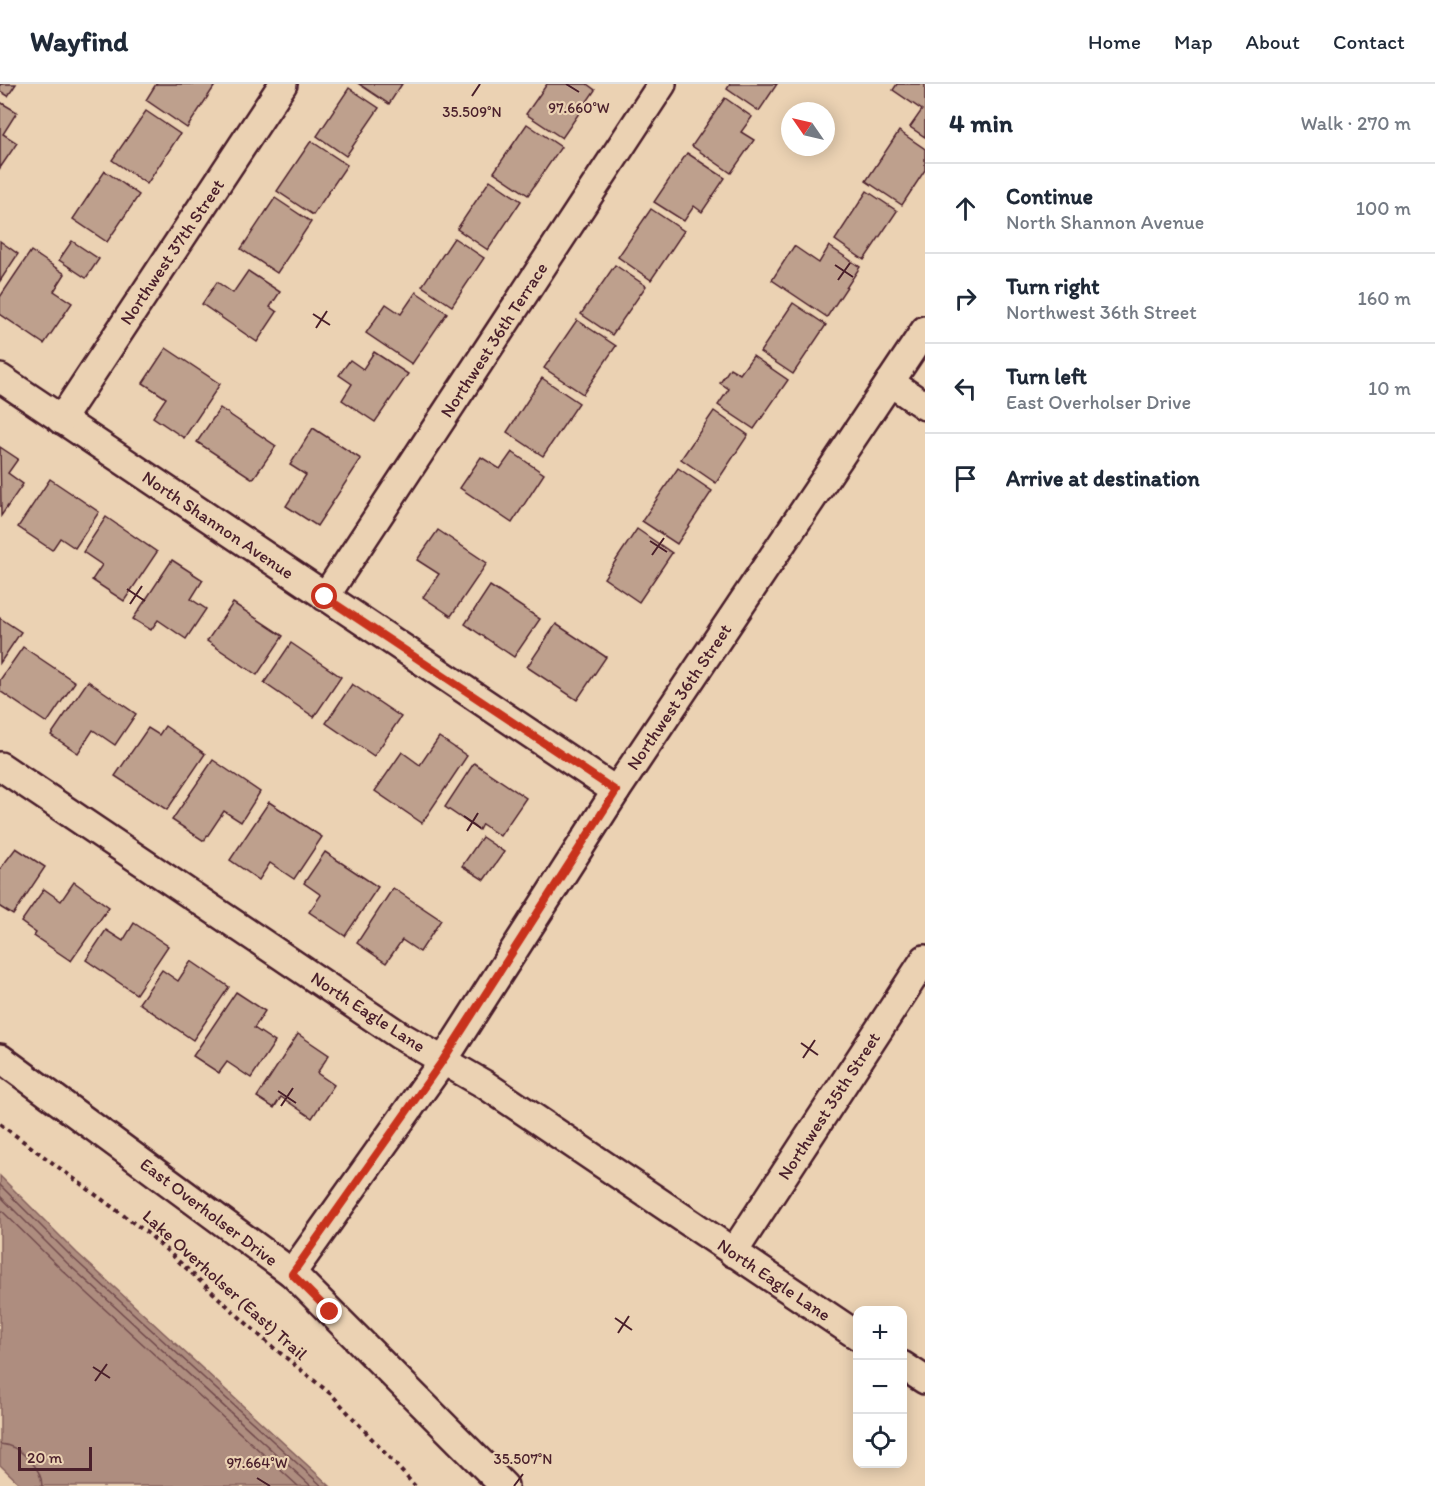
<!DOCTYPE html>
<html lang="en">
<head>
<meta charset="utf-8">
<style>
	:root { --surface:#fff; --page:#f2f2f3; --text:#1f2937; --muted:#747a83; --line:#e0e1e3 }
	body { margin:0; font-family:Itim,sans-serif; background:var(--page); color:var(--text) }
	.controls { position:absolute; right:18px; bottom:18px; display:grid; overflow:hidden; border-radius:12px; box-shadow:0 3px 15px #0003 }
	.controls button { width:54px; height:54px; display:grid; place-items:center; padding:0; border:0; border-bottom:2px solid var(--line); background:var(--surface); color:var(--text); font:30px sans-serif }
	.compass { position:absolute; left:781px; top:18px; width:54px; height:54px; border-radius:50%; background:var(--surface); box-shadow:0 3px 15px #0003; rotate:304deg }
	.scale { position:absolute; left:18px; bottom:15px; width:74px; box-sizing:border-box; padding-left:6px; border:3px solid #4a1f2b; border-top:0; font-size:16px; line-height:21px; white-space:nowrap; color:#4a1f2b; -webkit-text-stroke:4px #ebd2b3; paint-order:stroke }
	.stop { position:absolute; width:18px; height:18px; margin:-14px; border:4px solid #c8321e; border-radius:50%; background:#fff }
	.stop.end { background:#c8321e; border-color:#fff; box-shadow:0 2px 6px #0008 }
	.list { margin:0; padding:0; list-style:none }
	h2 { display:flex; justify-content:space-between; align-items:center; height:78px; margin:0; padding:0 24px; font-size:26px }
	h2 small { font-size:20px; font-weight:400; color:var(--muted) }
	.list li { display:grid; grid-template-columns:39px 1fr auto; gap:18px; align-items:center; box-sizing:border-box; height:90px; padding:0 24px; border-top:2px solid var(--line) }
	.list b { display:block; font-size:22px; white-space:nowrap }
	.list p { margin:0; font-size:20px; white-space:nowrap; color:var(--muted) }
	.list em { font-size:20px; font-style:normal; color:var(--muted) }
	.icon { flex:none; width:33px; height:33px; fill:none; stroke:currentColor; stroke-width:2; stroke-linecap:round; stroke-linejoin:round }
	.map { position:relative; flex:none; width:925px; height:1402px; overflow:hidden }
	header { display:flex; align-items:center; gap:36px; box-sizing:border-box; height:84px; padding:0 30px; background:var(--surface); border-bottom:2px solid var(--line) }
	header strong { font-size:28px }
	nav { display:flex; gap:33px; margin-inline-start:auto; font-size:21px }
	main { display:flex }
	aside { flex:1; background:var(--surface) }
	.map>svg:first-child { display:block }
	.water { fill:#ae8d7f; stroke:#86615d; stroke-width:1.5 }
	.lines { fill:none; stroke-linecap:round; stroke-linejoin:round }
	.shore { stroke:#724b4d; stroke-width:1.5 }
	.building { fill:#bea08d; stroke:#4a1f2b; stroke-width:1.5 }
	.minor-casing { stroke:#4a1f2b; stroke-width:32 }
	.path { stroke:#4a1f2b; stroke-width:4; stroke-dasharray:4.5 4.5; stroke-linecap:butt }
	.minor { stroke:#ebd2b3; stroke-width:27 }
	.route { stroke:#c8321e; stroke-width:8 }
	.ticks { fill:none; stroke:#4a1f2b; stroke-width:2 }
	.labels { text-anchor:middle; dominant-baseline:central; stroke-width:4.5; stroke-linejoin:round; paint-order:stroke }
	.street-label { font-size:18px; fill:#4a1f2b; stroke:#ebd2b3 }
	.ticks-label { font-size:15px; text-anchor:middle; fill:#4a1f2b; stroke:#ebd2b3; stroke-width:4.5; stroke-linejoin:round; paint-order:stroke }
</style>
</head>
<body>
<header>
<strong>Wayfind</strong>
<nav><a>Home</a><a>Map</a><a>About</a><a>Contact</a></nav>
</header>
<main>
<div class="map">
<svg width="925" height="1402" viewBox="0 0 925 1402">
	<rect width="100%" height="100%" fill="#ebd2b3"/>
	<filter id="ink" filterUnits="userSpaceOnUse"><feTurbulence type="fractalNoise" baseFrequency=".0167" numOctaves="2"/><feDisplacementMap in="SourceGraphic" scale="12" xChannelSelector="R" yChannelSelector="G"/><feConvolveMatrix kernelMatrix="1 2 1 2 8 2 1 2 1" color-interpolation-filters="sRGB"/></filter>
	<g filter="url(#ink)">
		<path class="water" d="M0 1092 77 1169 330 1402H22L0 1381Z"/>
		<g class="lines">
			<g class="shore">
				<path d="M0 1101 73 1174 322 1402"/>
				<path d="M0 1112 67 1179 311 1402"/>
				<path d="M0 1125 62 1186 298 1402"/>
				<path d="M0 1360C19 1361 42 1383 42 1402"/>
			</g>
		</g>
		<g class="building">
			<path d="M0 0H16L8 12 0 7Z"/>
			<path d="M156 0H216L187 44 146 16Z"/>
			<path d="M359 0H402L389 20Z"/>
			<path d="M547 0H587L595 6 562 54 526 30Z"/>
			<path d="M730 0H777L759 27 727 5Z"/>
			<path d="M897 0H925V53L910 43 922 26 893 6Z"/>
			<path d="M349 4 379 24 346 72 317 52Z"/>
			<path d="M725 14 752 33 741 48 754 56 731 89 692 62Z"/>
			<path d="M0 18 17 28 3 50 17 59 0 84Z"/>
			<path d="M146 27 180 50 147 100 112 76Z"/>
			<path d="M527 40 561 63 528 111 494 88Z"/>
			<path d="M899 47 925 65V86L902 121 866 97Z"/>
			<path d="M311 57 347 81 313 131 277 107Z"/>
			<path d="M687 69 725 94 702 128 694 122 684 137 654 118Z"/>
			<path d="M105 87 139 111 107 158 73 135Z"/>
			<path d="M490 96 521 117 488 166 457 145Z"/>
			<path d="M867 107 897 127 864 176 835 156Z"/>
			<path d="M275 114 311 138 277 189 241 165Z"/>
			<path d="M651 125 684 147 651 196 618 173Z"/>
			<path d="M454 154 484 174 452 222 422 202Z"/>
			<path d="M0 157 18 170 0 197Z"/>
			<path d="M72 157 99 175 86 194 59 176Z"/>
			<path d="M794 162 819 179 829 162 860 183 827 233 772 196Z"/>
			<path d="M31 167 65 190 54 207 72 219 44 260 0 230V213Z"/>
			<path d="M615 181 646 202 612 251 581 230Z"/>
			<path d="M248 187 280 208 270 223 277 228 257 258 202 220 217 198 233 209Z"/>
			<path d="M416 208 447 229 412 280 366 249 386 220 401 230Z"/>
			<path d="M793 219 826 241 793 290 760 268Z"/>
			<path d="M577 236 616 262 583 310 544 284Z"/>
			<path d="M166 264 220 300 184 354 153 333 166 314 143 299Z"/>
			<path d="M374 268 408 290 375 338 342 316 352 300 339 291 350 276 363 285Z"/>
			<path d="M753 272 788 296 754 345 718 321 729 305 720 299 730 284 740 290Z"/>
			<path d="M542 294 579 319 543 372 507 348Z"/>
			<path d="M220 324 276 362 253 395 197 358Z"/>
			<path d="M714 327 748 351 716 399 681 375Z"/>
			<path d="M313 344 361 375 317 442 286 422 306 391 290 381Z"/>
			<path d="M0 363 18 375 8 389 23 400 1 432Z"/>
			<path d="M512 368 544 390 512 439 460 404 481 373 500 385Z"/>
			<path d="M678 384 712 407 677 460 642 437Z"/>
			<path d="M50 395 99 428 75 464 60 454 52 466 18 443Z"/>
			<path d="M106 433 157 468 124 517 92 496 102 481 83 468Z"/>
			<path d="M637 445 672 469 639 518 604 494Z"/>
			<path d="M438 446 487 479 451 532 423 513 439 490 417 476Z"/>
			<path d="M172 476 203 496 191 515 206 525 186 555 158 536 151 546 133 535Z"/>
			<path d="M490 502 540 535 514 573 465 540Z"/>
			<path d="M233 519 283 552 257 591 207 557Z"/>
			<path d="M0 534 21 548 0 579Z"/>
			<path d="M556 540 606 573 577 616 527 583Z"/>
			<path d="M291 559 341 593 314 633 264 599Z"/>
			<path d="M23 563 75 598 47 639 0 607V596Z"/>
			<path d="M88 597 136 630 115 661 93 646 78 669 51 651Z"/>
			<path d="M352 600 401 633 374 672 326 639Z"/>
			<path d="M165 642 205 670 167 726 115 692 148 644 159 651Z"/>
			<path d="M439 653 467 672 422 739 375 707 402 668 420 681Z"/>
			<path d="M213 676 260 708 241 738 224 727 204 757 172 736Z"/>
			<path d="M474 679 526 714 500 752 482 740 479 746 445 723Z"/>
			<path d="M269 718 322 753 294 795 270 779 259 796 230 776Z"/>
			<path d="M482 753 504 768 484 796 462 782Z"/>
			<path d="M16 764 45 783 13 831 0 823V785Z"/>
			<path d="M325 768 378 803 345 852 309 828 321 811 304 799Z"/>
			<path d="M74 798 109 823 71 877 34 852 36 849 21 838 44 805 61 817Z"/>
			<path d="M393 804 441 836 420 868 402 856 386 879 357 859Z"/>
			<path d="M134 839 168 862 136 910 86 876 106 846 123 857Z"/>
			<path d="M191 877 229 903 193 956 139 919 162 886 178 897Z"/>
			<path d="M236 908 265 927 254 944 275 958 251 994 227 978 219 989 193 972Z"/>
			<path d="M298 950 329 971 317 989 334 1001 312 1034 281 1013 274 1024 257 1013Z"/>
		</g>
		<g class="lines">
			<defs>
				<g id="minor">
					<path d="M0 294 616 707"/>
					<path d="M890 298 925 322"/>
					<path d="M61 336 283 0"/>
					<path d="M325 513 662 0"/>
					<path d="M0 682 399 951 484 1000 858 1252"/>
					<path d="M0 974 292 1189 504 1402"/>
					<path d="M733 1169 925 875"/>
					<path d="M292 1189 443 977 616 707 925 246"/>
					<path d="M902 1281 925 1296"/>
				</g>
			</defs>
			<use href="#minor" class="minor-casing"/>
			<path class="path" d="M0 1040 150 1151 269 1260 332 1311 415 1402"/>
			<use href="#minor" class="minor"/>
		</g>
	</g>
	<g class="lines" filter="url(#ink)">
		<path class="route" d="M325 513 616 707 443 976 292 1190 330 1228"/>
	</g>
	<path class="ticks" d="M566 0 579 8M472 12 480 0M835 181 853 193M838 196 850 179M313 230 330 241M316 244 327 227M650 457 667 468M652 471 664 454M127 505 145 517M130 520 142 502M464 732 481 744M467 747 478 729M801 959 818 971M803 974 815 956M278 1007 296 1019M281 1022 293 1004M615 1234 632 1246M618 1249 629 1232M93 1283 110 1294M95 1297 107 1280M257 1394 270 1402M514 1402 523 1390"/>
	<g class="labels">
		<g class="street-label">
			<text transform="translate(172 168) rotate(-56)">Northwest 37th Street</text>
			<text transform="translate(494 256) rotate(-57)">Northwest 36th Terrace</text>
			<text transform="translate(218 441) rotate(34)">North Shannon Avenue</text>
			<text transform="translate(679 613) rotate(-56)">Northwest 36th Street</text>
			<text transform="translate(368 928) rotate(33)">North Eagle Lane</text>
			<text transform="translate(829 1022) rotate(-57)">Northwest 35th Street</text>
			<text transform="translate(209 1128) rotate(37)">East Overholser Drive</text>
			<text transform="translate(774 1196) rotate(34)">North Eagle Lane</text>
			<text transform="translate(225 1201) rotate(42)">Lake Overholser (East) Trail</text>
		</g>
	</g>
	<g class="ticks-label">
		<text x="579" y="29">97.660°W</text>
		<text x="472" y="33">35.509°N</text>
		<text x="523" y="1380">35.507°N</text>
		<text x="257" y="1384">97.664°W</text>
	</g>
</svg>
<div class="controls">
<button>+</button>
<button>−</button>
<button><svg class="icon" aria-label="locate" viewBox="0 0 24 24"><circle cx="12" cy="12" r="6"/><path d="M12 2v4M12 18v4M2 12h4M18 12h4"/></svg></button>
</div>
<svg class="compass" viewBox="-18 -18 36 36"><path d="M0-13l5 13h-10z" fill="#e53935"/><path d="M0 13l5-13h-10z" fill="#747a83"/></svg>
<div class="scale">20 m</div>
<div class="stop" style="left:325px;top:513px"></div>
<div class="stop end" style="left:330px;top:1228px"></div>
</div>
<aside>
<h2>4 min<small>Walk · 270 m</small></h2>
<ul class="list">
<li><svg class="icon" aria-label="ahead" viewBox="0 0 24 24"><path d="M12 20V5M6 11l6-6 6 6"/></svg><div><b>Continue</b><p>North Shannon Avenue</p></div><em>100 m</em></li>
<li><svg class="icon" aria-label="right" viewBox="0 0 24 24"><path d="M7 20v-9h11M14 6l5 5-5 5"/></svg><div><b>Turn right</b><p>Northwest 36th Street</p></div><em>160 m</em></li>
<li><svg class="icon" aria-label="left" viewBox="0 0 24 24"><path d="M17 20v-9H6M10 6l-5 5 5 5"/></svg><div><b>Turn left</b><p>East Overholser Drive</p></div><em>10 m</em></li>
<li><svg class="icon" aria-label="arrive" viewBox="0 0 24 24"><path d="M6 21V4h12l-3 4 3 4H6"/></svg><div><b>Arrive at destination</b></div></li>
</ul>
</aside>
</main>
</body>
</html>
